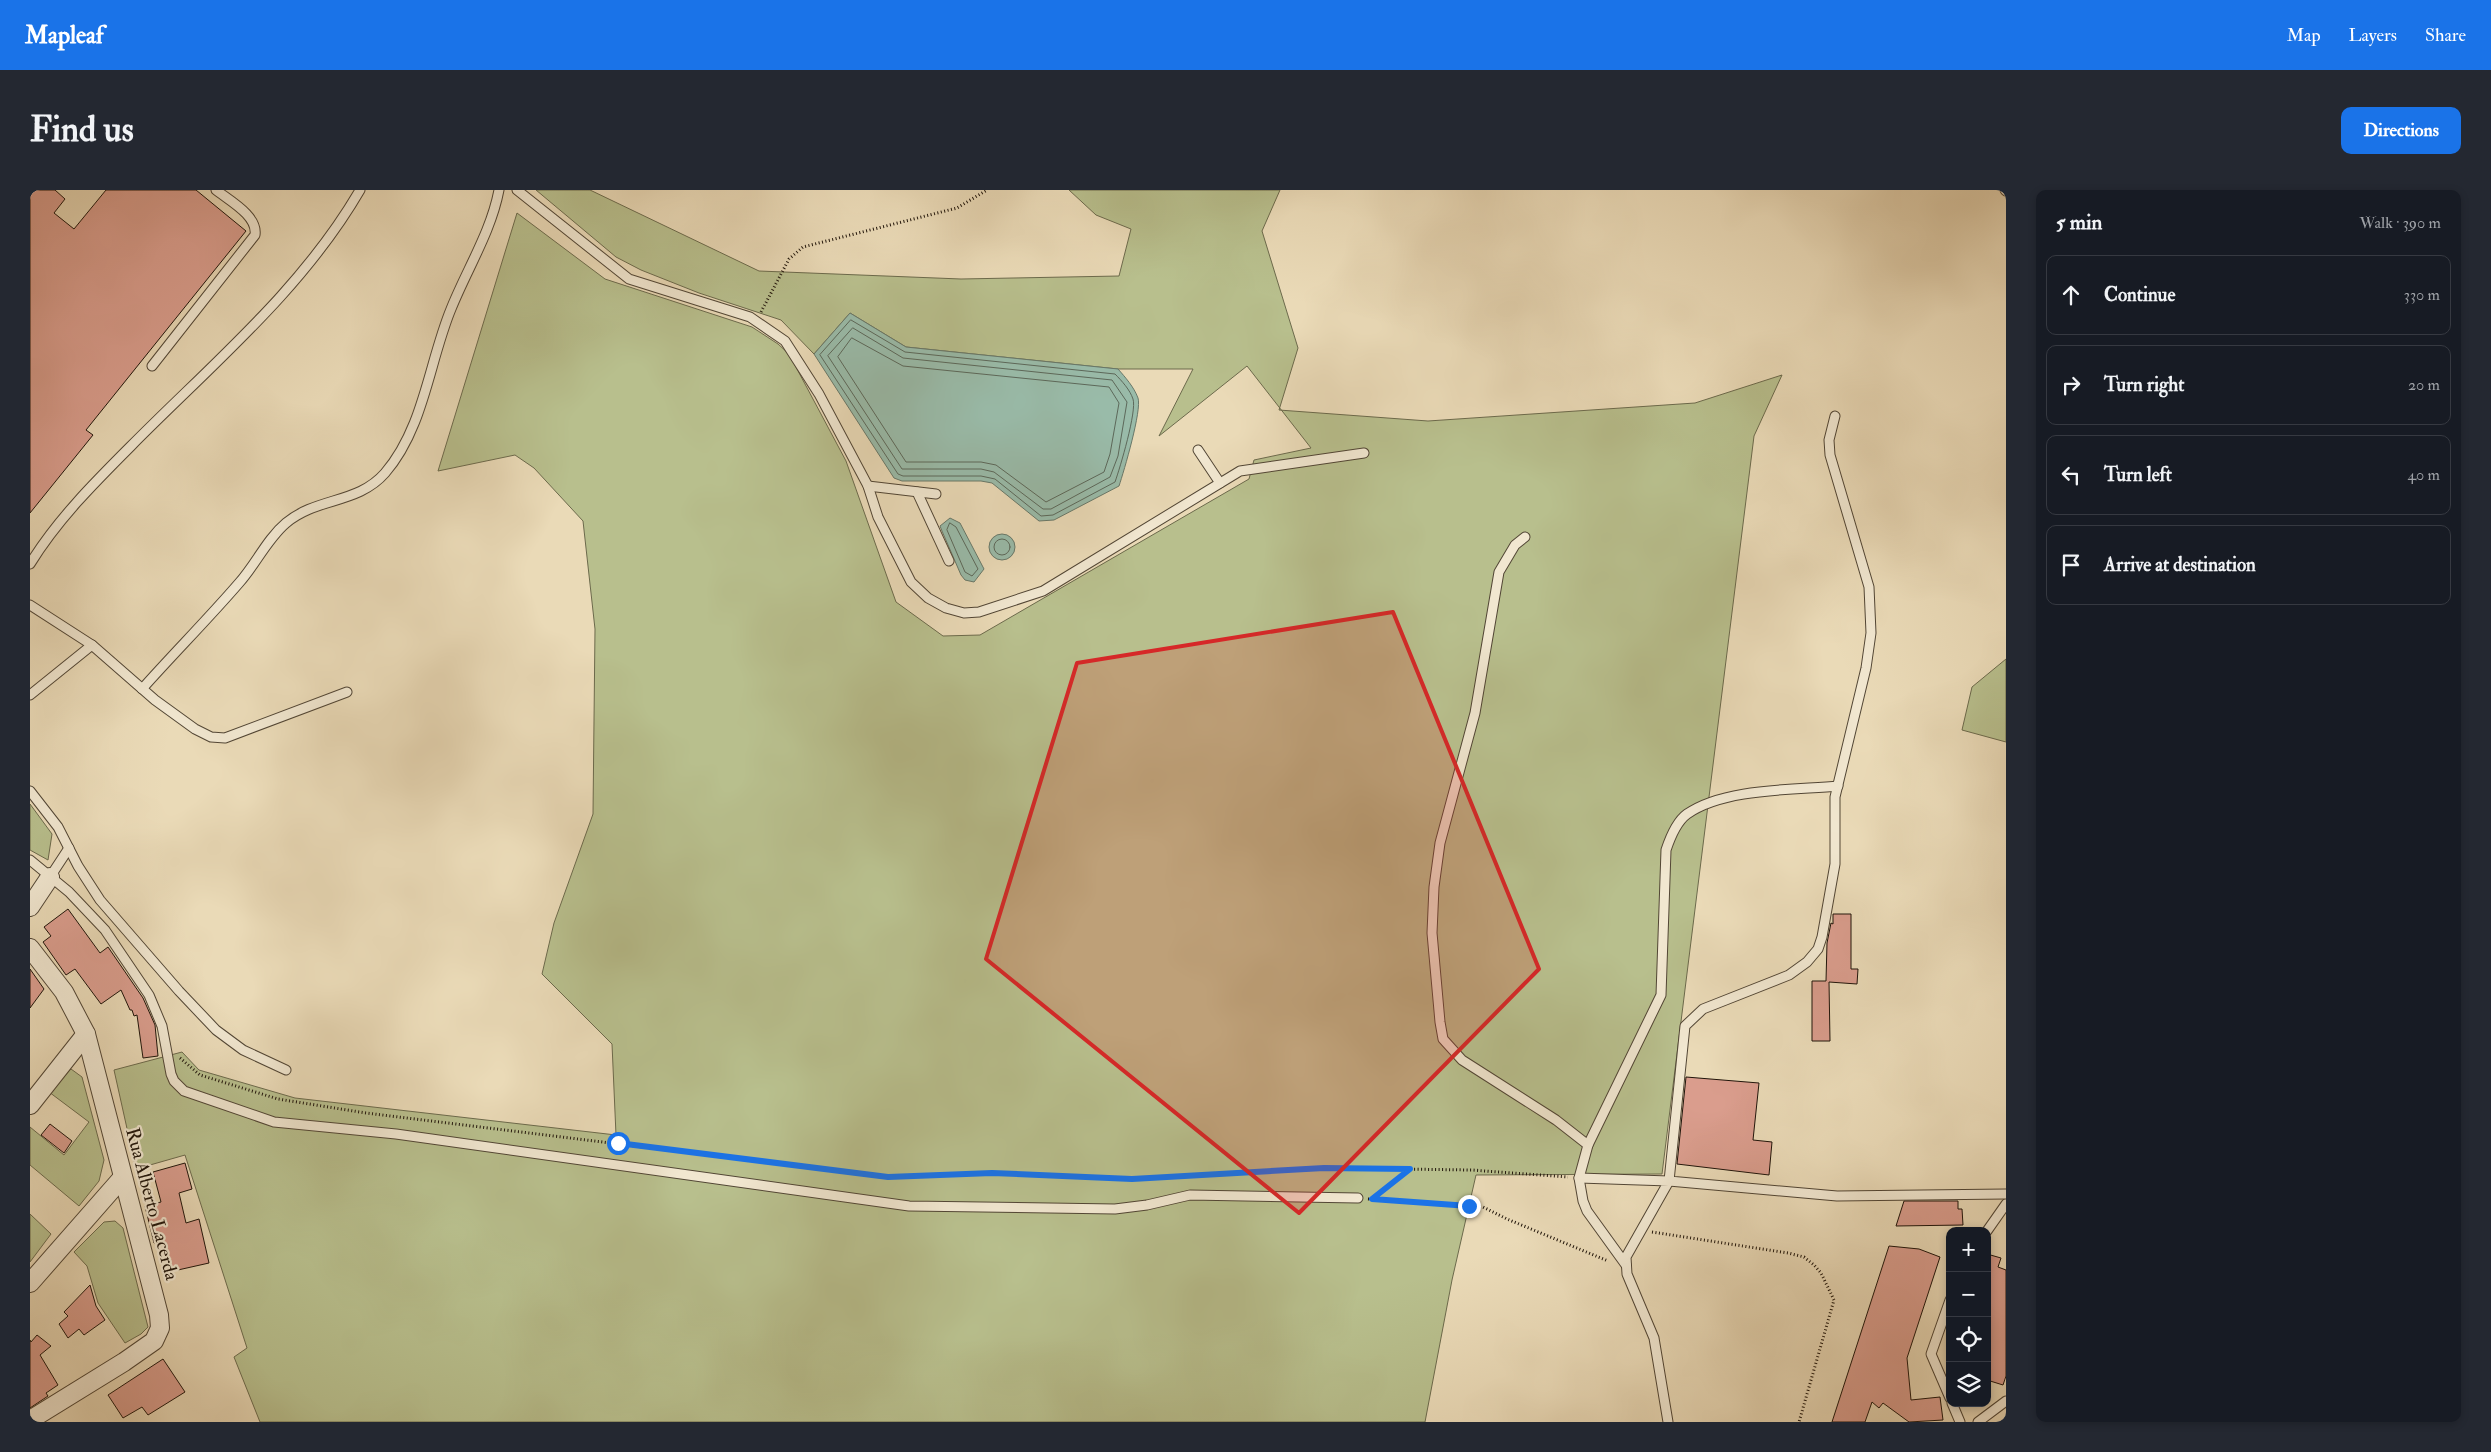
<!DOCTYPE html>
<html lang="en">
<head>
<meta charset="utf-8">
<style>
	:root { --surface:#171b24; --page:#242831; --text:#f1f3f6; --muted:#9ea1a6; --line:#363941; --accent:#1a73e8 }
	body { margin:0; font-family:"IM FELL Double Pica",serif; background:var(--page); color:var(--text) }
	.controls { position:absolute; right:15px; bottom:15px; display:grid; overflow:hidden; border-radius:10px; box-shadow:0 2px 8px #0003 }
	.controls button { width:45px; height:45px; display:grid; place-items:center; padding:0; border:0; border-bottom:1px solid var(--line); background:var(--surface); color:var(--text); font:25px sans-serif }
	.stop { position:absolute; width:15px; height:15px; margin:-11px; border:4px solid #1a73e8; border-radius:50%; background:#fff }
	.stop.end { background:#1a73e8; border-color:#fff; box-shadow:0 1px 5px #0008 }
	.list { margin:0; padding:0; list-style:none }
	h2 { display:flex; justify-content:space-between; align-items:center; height:65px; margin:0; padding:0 20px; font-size:21px }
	h2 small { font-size:16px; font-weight:400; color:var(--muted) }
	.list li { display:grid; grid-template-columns:32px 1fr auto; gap:15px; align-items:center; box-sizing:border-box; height:80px; margin:0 10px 10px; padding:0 10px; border:1px solid var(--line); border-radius:10px }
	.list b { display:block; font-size:19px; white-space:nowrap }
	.list em { font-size:16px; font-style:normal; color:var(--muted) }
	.icon { flex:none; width:28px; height:28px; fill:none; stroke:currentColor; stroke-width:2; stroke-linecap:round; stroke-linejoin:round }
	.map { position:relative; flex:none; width:1976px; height:1232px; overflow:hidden; border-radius:10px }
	header { display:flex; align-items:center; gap:30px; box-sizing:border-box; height:70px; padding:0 25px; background:var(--accent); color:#fff }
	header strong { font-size:24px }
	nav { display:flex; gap:28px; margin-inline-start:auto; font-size:18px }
	.intro { display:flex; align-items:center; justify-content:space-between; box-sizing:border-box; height:120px; padding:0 30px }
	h1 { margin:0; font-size:35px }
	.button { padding:12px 22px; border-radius:10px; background:var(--accent); color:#fff; font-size:18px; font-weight:700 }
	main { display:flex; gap:30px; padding:0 30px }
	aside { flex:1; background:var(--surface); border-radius:10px; box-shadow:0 2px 8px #0003 }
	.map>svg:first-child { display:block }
	.green { fill:#b8bf8d; stroke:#6c6a4c }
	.water { fill:#99bba9; stroke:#687869 }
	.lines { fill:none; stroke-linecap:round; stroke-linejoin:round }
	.shore { stroke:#5c685a; stroke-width:1 }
	.building { fill:#da9d8d; stroke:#1f140a }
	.service-casing { stroke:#524635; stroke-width:11 }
	.minor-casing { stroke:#524635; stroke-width:20 }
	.path { stroke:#1f140a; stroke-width:3; stroke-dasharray:1 2.5; stroke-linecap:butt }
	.service { stroke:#f1e7d0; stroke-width:9 }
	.minor { stroke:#f1e7d0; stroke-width:18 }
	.route { stroke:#1a73e8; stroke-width:6 }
	.marked { fill:#d62828; fill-opacity:0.2; stroke:#d62828; stroke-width:4; stroke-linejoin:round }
	.labels { text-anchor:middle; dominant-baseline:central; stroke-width:4.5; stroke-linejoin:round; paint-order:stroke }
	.street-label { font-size:19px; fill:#1f140a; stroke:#f1e7d0 }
</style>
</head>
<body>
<header>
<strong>Mapleaf</strong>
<nav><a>Map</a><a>Layers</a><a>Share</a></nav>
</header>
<div class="intro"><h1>Find us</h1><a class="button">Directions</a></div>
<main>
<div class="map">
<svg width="1976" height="1232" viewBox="0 0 1976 1232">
	<rect width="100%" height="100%" fill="#eadab7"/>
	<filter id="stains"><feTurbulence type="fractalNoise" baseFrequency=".004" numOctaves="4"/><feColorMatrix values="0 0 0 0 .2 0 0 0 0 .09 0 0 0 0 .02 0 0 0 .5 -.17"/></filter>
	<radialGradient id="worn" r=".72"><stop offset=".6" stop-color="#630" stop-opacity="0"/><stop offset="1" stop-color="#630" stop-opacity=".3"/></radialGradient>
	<g class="green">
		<path d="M506 0H560L729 81 931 89 1089 86 1101 39 1066 25 1039 0H1250L1232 41 1268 158 1249 220 1398 231 1665 213 1752 185 1724 246 1632 984 1446 985 1422 1090 1395 1232H230L204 1167 217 1158 155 965 106 979 84 880 152 862 169 880 265 908 586 945 582 854 512 784 524 733 563 624 565 439 553 331 504 278 485 265 408 281 487 23 575 89 722 137 748 154 759 164 816 271 866 412 913 446 950 445 1219 289 1224 270 1281 258 1217 176 1129 246 1163 179H1088L876 157 820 123 784 164 751 130 669 103 611 80 586 67Z"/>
		<path d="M1976 469V552L1932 540 1942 497Z"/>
		<path d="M0 614 22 644 18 670 0 660Z"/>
		<path d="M41 879 52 887 74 970 69 991 49 1016 0 975V937L34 965 59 932 19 902Z"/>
		<path d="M0 1024 21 1044 0 1072Z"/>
		<path d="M85 1031 93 1038 118 1137 111 1144 95 1153 68 1113 57 1076 44 1062 74 1032Z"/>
	</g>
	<g class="water">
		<path d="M820 123 876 157 1088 179C1095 187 1104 197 1108 208 1112 220 1094 281 1089 296L1024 330 1009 331 962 293 951 291H872L864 288 784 164Z"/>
		<path d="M920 328 930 333 954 379 944 392 935 390 931 385 912 341 910 336Z"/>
		<circle cx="972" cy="357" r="13"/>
	</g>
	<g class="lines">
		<g class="shore">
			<path d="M821 130 875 162 1085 184C1092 191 1100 200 1103 209 1107 221 1090 278 1085 292L1023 325 1011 326 965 289 951 286H873L868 284 790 165Z"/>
			<path d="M823 138 873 168 1082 190 1097 212 1088 266 1080 287 1021 319H1013L964 282 951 279H872L798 166Z"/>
			<path d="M822 148 873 176 1079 197 1089 213 1080 264 1074 282 1016 312 966 275 951 272H876L808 167Z"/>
			<path d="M920 333 926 337 948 379 942 386 935 382 917 340Z"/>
			<circle cx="972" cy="357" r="8"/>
		</g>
	</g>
	<g class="building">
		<path d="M0 0H25L35 9 24 23 44 39 76 0H166L216 41 56 240 63 245 0 323Z"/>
		<path d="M38 719 70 763 78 757 113 808 125 835 128 866 113 868 107 825 104 826 102 820H100L91 800 71 814 45 779 36 785 13 752 21 746 14 737Z"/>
		<path d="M1803 724H1821V779H1828L1827 794 1799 792 1800 851H1782V791H1796L1797 753 1801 733 1803 734Z"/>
		<path d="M0 779 14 799 0 818Z"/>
		<path d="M1656 887 1729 893 1723 950 1742 952 1739 985 1647 974Z"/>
		<path d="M20 934 42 951 34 963 11 945Z"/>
		<path d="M155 973 162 999 149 1003 156 1033 169 1029 179 1073 139 1082 132 1051 124 1053 115 1016 131 1012 123 982Z"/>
		<path d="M1874 1011H1928V1019H1932L1933 1035 1866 1036Z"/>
		<path d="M1859 1056 1889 1059 1910 1067 1877 1168 1881 1210 1910 1207 1913 1230 1879 1232 1853 1213 1849 1218 1842 1212 1835 1232H1802Z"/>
		<path d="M1957 1064 1971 1068 1968 1077 1976 1080V1186L1973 1195 1957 1190Z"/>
		<path d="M60 1095 66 1116 75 1130 54 1145 49 1139 38 1148 29 1134 38 1126 34 1122Z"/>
		<path d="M7 1145 21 1156 10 1165 28 1195 16 1203 18 1206 0 1218V1150L1 1152Z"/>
		<path d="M133 1169 155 1202 118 1225 112 1217 93 1228 78 1205Z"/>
	</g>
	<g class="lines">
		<defs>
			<g id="service">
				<path d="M487 0 599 89 720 127 755 151 789 204 838 296 848 327 881 392 898 408 916 418 934 423 949 422 1013 401 1210 281 1334 263"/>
				<path d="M1975 0 1976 1"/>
				<path d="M122 176 225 45C228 26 200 11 186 0"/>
				<path d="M1805 226 1799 250 1800 265 1839 397 1841 443 1836 478 1805 607V674L1792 747 1788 759 1777 772 1759 785 1673 819 1655 836 1639 991 1807 1006 1976 1004"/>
				<path d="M1168 260 1190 293"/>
				<path d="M838 296 906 304"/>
				<path d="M887 302 919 371"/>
				<path d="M1495 347 1485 355 1469 382 1445 523 1410 653 1404 697 1402 743 1410 832 1413 849 1432 870 1526 930 1558 955"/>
				<path d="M0 374C27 330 64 293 101 256 181 175 272 100 330 0"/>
				<path d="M0 415 62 455 0 505"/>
				<path d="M62 455 125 510 165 539 181 547 195 548 317 502"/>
				<path d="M112 499C144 463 178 429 209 393 226 374 237 349 256 333 287 307 328 314 355 283 394 238 399 172 421 119 437 79 461 42 469 0"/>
				<path d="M0 601 28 637 48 676 70 710 149 801 186 840 213 860 256 880"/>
				<path d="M0 670 39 702 75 740 119 805 132 836 141 884 144 891 154 901 244 932 366 944 879 1016 1085 1019 1117 1015 1160 1005 1328 1008"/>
				<path d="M20 687 39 658"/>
				<path d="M1549 988 1639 991 1596 1067 1597 1084 1624 1148 1638 1232"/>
				<path d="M1957 1041 1976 1014"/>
				<path d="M1596 1075 1557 1021 1553 1011 1549 988 1558 955 1631 805 1636 660C1640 648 1646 632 1657 624 1694 598 1764 600 1808 596"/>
				<path d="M1920 1110 1901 1164 1920 1208"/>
				<path d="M1922 1213 1930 1232"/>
				<path d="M1948 1232 1976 1211"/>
			</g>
			<g id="minor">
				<path d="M0 717 20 687"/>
				<path d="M0 758 34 802 56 844 129 1125 130 1138 124 1151 94 1172 0 1230"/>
				<path d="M0 915 56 844"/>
				<path d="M0 1093 92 988"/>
			</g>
		</defs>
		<use href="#service" class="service-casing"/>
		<use href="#minor" class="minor-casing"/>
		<g class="path">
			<path d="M731 122 759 69 773 57 927 18 957 0"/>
			<path d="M150 868 170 885 248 909 336 923 858 987 962 983 1102 989 1294 978 1442 980 1538 987"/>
			<path d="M1338 1009 1453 1017 1477 1029 1578 1071"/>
			<path d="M1342 1009 1380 979"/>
			<path d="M1622 1042 1758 1063 1774 1067 1784 1075 1791 1083 1804 1110 1769 1232"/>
		</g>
		<use href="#service" class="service"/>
		<use href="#minor" class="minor"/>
	</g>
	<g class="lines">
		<path class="route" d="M588 953 858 987 962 983 1102 989 1294 978 1380 979 1342 1009 1439 1016"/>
	</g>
	<path class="marked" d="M1363 422 1509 779 1269 1023 956 769 1047 473Z"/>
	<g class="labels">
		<g class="street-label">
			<text transform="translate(122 1014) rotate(75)">Rua Alberto Lacerda</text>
		</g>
	</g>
	<rect width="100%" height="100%" filter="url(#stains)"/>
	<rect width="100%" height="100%" fill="url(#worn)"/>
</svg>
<div class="controls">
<button>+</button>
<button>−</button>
<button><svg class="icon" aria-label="locate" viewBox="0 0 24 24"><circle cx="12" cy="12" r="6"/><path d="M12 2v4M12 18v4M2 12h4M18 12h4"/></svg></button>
<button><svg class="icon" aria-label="layers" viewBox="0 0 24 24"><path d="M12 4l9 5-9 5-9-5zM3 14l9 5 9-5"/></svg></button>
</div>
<div class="stop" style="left:588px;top:953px"></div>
<div class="stop end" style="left:1439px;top:1016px"></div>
</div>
<aside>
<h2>5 min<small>Walk · 390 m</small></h2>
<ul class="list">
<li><svg class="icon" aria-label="ahead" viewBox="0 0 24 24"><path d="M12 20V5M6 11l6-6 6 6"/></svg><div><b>Continue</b></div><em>330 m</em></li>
<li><svg class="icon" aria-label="right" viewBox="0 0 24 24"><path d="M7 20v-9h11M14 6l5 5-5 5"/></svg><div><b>Turn right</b></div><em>20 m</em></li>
<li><svg class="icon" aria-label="left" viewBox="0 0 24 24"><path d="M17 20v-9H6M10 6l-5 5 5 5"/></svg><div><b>Turn left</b></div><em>40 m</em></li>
<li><svg class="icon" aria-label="arrive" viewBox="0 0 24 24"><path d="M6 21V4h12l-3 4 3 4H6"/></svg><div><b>Arrive at destination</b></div></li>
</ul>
</aside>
</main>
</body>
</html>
